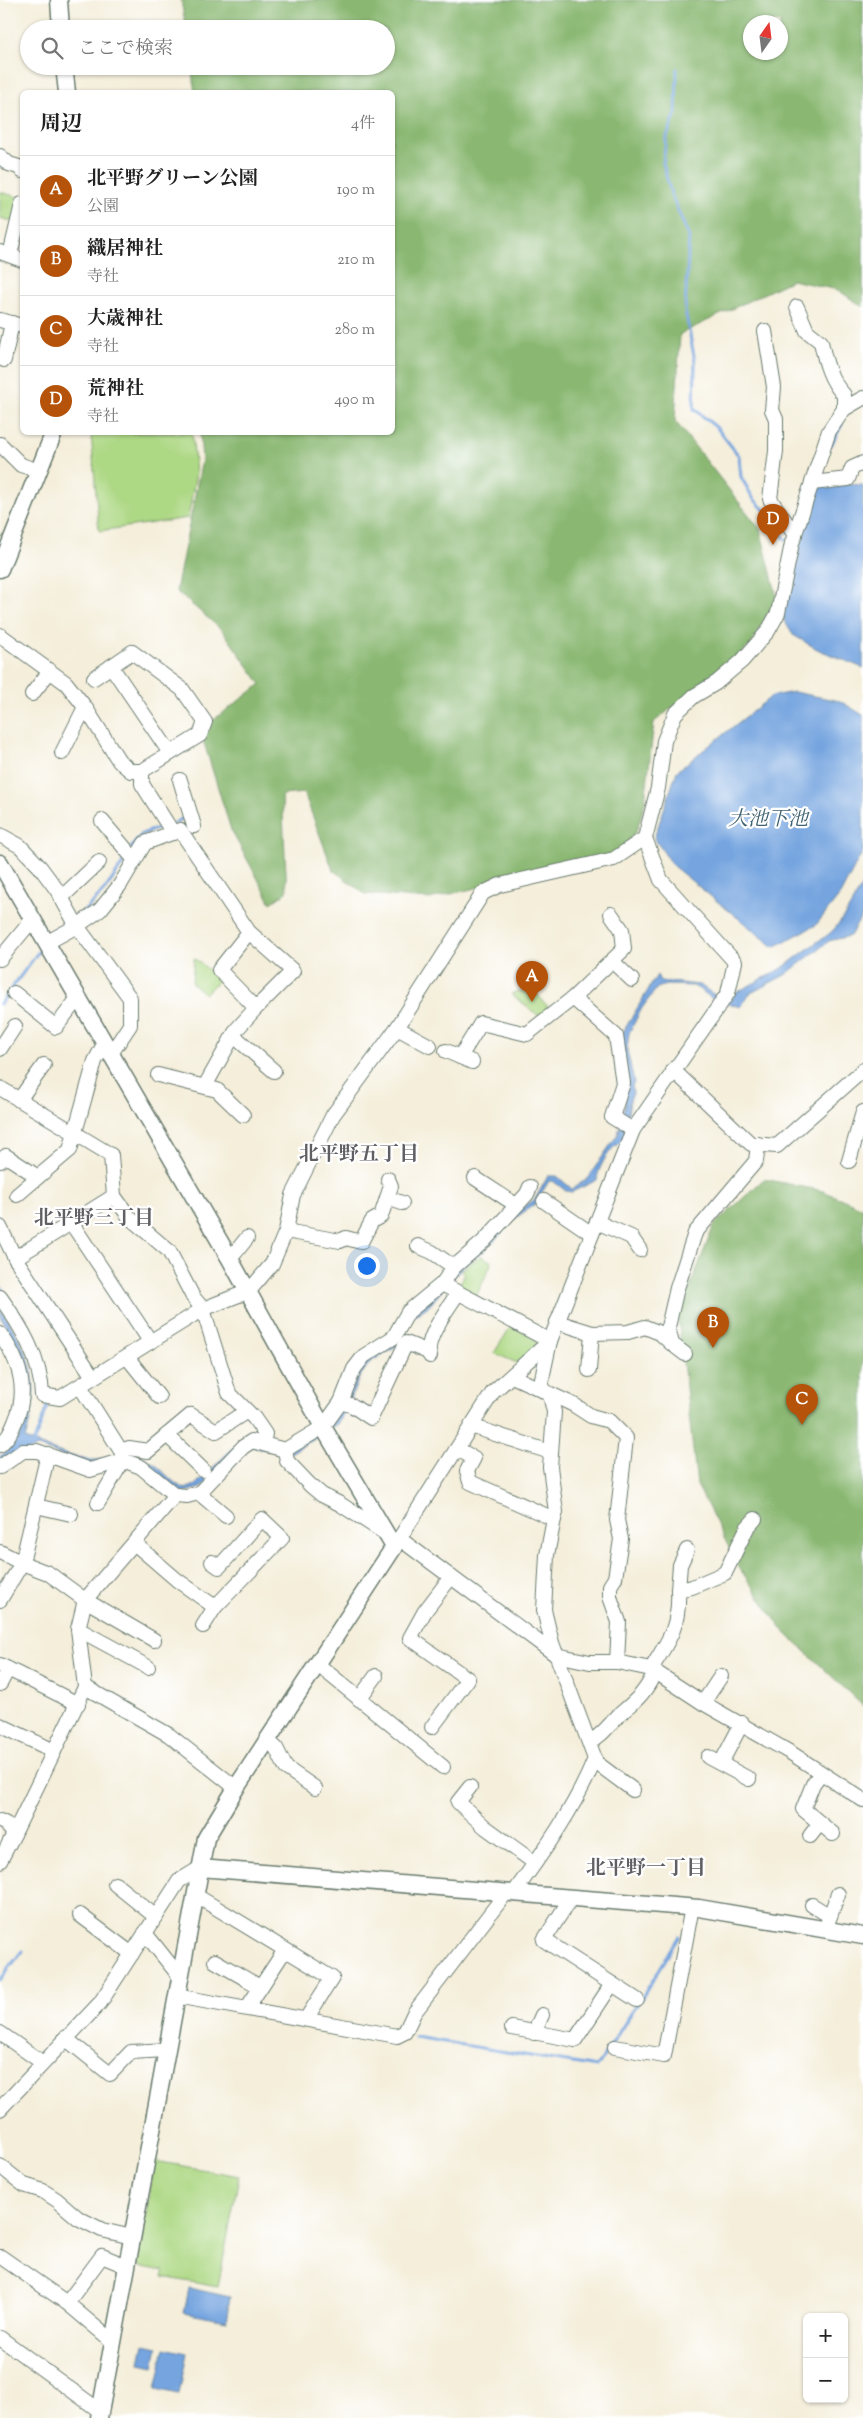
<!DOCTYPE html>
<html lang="ja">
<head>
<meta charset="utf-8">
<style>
	:root { --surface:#fff; --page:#f6f6f6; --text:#222; --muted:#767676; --line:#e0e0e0; --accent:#b45309 }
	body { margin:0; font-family:"Sorts Mill Goudy","Noto Serif JP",serif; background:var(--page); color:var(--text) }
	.controls { position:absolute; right:15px; bottom:15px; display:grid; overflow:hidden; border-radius:8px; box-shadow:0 1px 4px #0004 }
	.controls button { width:45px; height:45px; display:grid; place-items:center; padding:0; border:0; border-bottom:1px solid var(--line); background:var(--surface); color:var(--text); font:25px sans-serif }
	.compass { position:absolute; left:743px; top:15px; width:45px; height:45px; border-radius:50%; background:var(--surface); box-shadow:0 1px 4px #0004; rotate:14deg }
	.you { position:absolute; left:366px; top:1265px; width:18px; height:18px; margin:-12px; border:4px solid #fff; border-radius:50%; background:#1a73e8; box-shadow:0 0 0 8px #1a73e833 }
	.badge { display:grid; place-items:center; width:32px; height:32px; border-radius:50%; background:var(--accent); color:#fff; font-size:16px; font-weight:700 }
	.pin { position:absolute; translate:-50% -41px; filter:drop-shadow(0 1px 2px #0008) }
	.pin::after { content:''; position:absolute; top:26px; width:18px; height:15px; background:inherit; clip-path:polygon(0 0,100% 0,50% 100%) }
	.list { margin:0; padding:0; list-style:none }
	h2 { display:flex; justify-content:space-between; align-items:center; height:65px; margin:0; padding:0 20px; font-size:21px }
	h2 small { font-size:16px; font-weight:400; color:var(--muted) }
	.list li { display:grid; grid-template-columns:32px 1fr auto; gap:15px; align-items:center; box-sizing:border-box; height:70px; padding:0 20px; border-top:1px solid var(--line) }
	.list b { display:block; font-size:19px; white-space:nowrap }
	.list p { margin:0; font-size:16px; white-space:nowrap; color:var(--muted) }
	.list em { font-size:16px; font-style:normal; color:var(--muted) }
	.icon { flex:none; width:28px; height:28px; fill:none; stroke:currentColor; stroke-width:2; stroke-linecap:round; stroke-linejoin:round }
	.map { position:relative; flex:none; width:863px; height:2418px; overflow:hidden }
	.search { position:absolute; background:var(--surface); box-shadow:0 1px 4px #0004; left:20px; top:20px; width:375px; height:55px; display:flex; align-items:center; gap:12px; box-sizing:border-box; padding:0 18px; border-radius:28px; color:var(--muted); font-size:19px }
	.panel { position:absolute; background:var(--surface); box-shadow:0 1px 4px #0004; left:20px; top:90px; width:375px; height:345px; border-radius:8px }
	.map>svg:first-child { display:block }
	.green { fill:#add884; stroke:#668a5c }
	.forest { fill:#8ab872; stroke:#547a53; fill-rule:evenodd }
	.water { fill:#75a4df; stroke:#4a708a }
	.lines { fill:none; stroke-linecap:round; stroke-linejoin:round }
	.stream { stroke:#75a4df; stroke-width:3 }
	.minor-casing { stroke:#6a7b6e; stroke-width:16 }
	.tertiary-casing { stroke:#6a7b6e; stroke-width:19 }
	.minor { stroke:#fff; stroke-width:14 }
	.tertiary { stroke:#fff; stroke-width:16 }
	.labels { text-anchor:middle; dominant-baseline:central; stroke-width:4.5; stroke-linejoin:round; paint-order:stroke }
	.water-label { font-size:20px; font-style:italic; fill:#3d6170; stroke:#fff }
	.neighbourhood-label { font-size:20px; font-weight:bold; fill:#605f64; stroke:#fff }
</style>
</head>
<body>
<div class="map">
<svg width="863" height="2418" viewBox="0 0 863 2418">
	<rect width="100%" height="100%" fill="#fff"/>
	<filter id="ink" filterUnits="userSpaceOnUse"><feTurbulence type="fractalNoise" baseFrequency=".02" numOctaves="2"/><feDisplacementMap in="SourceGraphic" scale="10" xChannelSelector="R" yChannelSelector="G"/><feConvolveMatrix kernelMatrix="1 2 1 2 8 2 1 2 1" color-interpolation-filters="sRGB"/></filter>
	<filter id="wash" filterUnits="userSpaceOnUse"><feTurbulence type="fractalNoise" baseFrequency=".0096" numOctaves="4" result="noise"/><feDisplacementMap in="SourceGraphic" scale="20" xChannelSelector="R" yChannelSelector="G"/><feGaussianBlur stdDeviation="1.12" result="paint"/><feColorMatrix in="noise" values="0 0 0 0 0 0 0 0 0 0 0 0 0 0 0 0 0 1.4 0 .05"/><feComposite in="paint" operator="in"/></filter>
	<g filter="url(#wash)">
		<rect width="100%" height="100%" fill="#f4eeda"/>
		<g class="green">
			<path d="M0 192 22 198 15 222 0 218Z"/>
			<path d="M91 433H192L196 473 188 518 99 531Z"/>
			<path d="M194 958 220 979 205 994 192 983Z"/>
			<path d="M518 991 537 994 550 1009 540 1017 511 994Z"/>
			<path d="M481 1256 492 1262 476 1297 463 1289 460 1283 465 1274 461 1270Z"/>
			<path d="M511 1326 532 1336 537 1344 517 1363 494 1353Z"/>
			<path d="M155 2161 239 2176 218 2287 163 2277 164 2271 137 2266Z"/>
		</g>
		<g class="forest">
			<path d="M181 0H863V307L838 290 792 280 680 334 675 421 760 529 777 597 751 645 654 722 645 802 637 830 617 855 429 899 365 894 333 870 304 793 282 795 287 892 271 903 231 830 200 730 261 684 222 630 176 591 202 460 200 433 392 432V92H195L191 66H386V29H186ZM750 22H780V52H750Z"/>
			<path d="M764 1179 823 1191 863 1208V1706L781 1628 740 1569 697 1485 678 1318 714 1225Z"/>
		</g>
		<g class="water">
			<path d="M849 484 863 485V668L817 649 793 635 782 617 815 486Z"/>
			<path d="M794 692 840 701 863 715V851L840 895 816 925 774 947 673 866 654 838 677 771 772 696Z"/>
			<path d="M863 883V914L850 936 829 941 785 975 749 994 741 1007 714 1000 699 989 693 986 666 985 657 988 642 1008 629 1033 627 1049 634 1083 632 1084 633 1094C628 1098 628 1128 624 1138 621 1143 619 1143 615 1146 608 1152 597 1170 597 1180L572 1192 566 1191 553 1181H549L535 1204 517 1217 485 1250 464 1265 430 1305 411 1318 406 1333 396 1347 370 1362 359 1378 346 1410 337 1424 289 1454 251 1447 200 1488 181 1493 146 1465 91 1466 38 1447 0 1462V1456C35 1434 37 1383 20 1348 13 1334 0 1325 0 1308 33 1360 43 1378 25 1439 44 1446 73 1459 92 1460 111 1461 122 1450 142 1457 158 1462 169 1482 185 1489L195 1485 239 1442 282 1451 318 1433 357 1368 407 1317 516 1213 535 1199 548 1176H557L572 1189 587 1179 618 1134 625 1104 622 1044 623 1032 657 975 660 981 700 985 713 994 732 999 735 993 781 969 821 939C838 932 854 900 863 883Z"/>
			<path d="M189 2288 230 2297 226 2321 184 2313Z"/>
			<path d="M144 2344 158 2347 154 2366 140 2363Z"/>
			<path d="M165 2348 187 2353 179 2394 156 2389Z"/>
		</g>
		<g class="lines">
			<g class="stream">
				<path d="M677 69 676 113 666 139 663 163 671 194 689 237 685 310 695 361 694 409 717 428 739 456 741 477 753 498 769 515 785 539 789 540"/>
				<path d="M831 445 842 424"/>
				<path d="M173 824 185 817"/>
				<path d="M131 848 142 834 164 826"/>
				<path d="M77 917C100 898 112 882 127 856"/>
				<path d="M52 931 70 921"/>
				<path d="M0 1004 39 951"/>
				<path d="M0 1286 5 1294"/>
				<path d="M33 1445 47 1407V1400"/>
				<path d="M0 1980 22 1951"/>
				<path d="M641 1999 680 1936"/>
				<path d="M415 2037 597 2067 637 2004"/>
			</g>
		</g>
	</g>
	<g filter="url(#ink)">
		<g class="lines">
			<defs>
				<g id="minor">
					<path d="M0 156 9 164 22 168V171"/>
					<path d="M0 252 22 260"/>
					<path d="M10 255 22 204"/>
					<path d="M797 307 807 331 821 342C825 361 830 381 844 395V409"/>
					<path d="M0 320 22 326"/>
					<path d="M765 331 774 387 772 410 776 419V451L770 499 795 535"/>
					<path d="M4 360 12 323"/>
					<path d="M0 444 21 465 39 471"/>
					<path d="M812 483 848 479 852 468 863 463"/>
					<path d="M0 635 66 683 85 707 119 761 131 771H142L200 735 205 722 182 689 132 652 94 678"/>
					<path d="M111 666 170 753"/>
					<path d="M32 694 50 671"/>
					<path d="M62 753 85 707"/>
					<path d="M142 771V784L173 833"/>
					<path d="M180 780 194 826"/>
					<path d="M102 821 134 859"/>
					<path d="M0 835 20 846 40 867 57 890 77 926 130 998V1025L110 1055"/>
					<path d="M61 898 99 862"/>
					<path d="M46 943 77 926 100 910 120 885 145 843 180 830 249 932 293 971 256 1008 219 970 249 932"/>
					<path d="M0 959 33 919"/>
					<path d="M612 961 632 980"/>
					<path d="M14 993 56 1027 78 998"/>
					<path d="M573 998 616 1036 623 1083 612 1117 633 1130"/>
					<path d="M397 1028 430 1046"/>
					<path d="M234 1036 274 1071"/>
					<path d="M0 1049 15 1026"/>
					<path d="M446 1051 472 1062"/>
					<path d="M460 1057 481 1023 527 1034 573 998 624 949 622 930 611 914"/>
					<path d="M673 1070 751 1144 777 1146 863 1070"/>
					<path d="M158 1075 217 1090 243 1115"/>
					<path d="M205 1086 237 1029 256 1008"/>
					<path d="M0 1088 111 1155 114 1196 130 1218 169 1251 193 1297 203 1309 229 1393 254 1418 265 1434 263 1443"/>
					<path d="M19 1100 44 1065"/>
					<path d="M0 1161 6 1156 38 1177 70 1150 95 1061 104 1044"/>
					<path d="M849 1161 863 1112"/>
					<path d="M475 1178 516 1205"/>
					<path d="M17 1195 38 1177"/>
					<path d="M387 1198 402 1203"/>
					<path d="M544 1201 592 1234"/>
					<path d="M597 1222 631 1237 640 1250"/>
					<path d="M72 1224 150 1341"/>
					<path d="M0 1227 15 1258"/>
					<path d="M286 1231 340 1241 346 1238 361 1242 372 1221 381 1216 391 1186 388 1179"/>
					<path d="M418 1246 432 1252 454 1267"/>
					<path d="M230 1259 247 1238"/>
					<path d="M442 1284 550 1341 541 1383 545 1392"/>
					<path d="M0 1297C21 1326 41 1359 42 1395L60 1398 203 1309 249 1291 272 1264 286 1231 293 1195 333 1115 397 1028 483 893 500 885 614 859 645 838"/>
					<path d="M557 1322 592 1333 628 1332 645 1327 660 1333 672 1344"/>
					<path d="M0 1334C20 1361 29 1391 15 1422 11 1432 8 1438 0 1445"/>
					<path d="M685 1354 672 1344 668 1327 677 1288 695 1233 756 1161 758 1144"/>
					<path d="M430 1356C423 1340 449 1307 458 1293"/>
					<path d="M127 1357 159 1397"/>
					<path d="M589 1370 592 1333"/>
					<path d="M512 1376 574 1405 591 1416 609 1421 626 1438 617 1520 621 1539 615 1578 610 1586V1597L619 1622 617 1662"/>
					<path d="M93 1377 15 1258 114 1196"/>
					<path d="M80 1386 121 1451 129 1448 148 1451 191 1415 216 1431 247 1411"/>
					<path d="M550 1395 554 1412 550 1467 556 1512 554 1519"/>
					<path d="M341 1402 353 1406 371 1418 406 1343 428 1352"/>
					<path d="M471 1426 550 1452"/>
					<path d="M167 1435 203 1470"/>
					<path d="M457 1449 474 1458 467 1471 470 1482 554 1519 547 1555 544 1610 552 1643 595 1759C575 1808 544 1851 513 1894"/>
					<path d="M285 1450 287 1461 310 1485 322 1495 340 1504 385 1533"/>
					<path d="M48 1454 22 1563 48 1573 85 1600 154 1640"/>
					<path d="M0 1467 23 1451H37L90 1470 117 1462H128L141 1467 175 1495 187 1496 199 1493 243 1447 252 1441 285 1450 323 1427 341 1402 354 1369 364 1356 394 1337 408 1312 442 1284 454 1267 484 1241 527 1194 530 1187"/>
					<path d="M199 1493 226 1516"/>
					<path d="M98 1503 122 1462"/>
					<path d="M36 1506 71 1514"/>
					<path d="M400 1539 556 1655 590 1662H617L651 1669 703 1703 791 1753 863 1800"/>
					<path d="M134 1543 177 1580 215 1607"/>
					<path d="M394 1547 493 1392 550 1341 633 1130 728 993 735 962 661 880 645 838 658 788 664 741 675 714 694 696 716 683 742 661 768 631 778 613 792 543 829 431 844 409 863 398"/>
					<path d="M0 1552 22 1563 0 1600"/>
					<path d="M678 1590 680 1565 687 1550"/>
					<path d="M203 1626 215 1607 282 1538 262 1519 219 1567 212 1562"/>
					<path d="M78 1629 148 1667"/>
					<path d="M317 1664 443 1767"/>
					<path d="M0 1665 78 1704"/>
					<path d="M651 1669C669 1640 680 1626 678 1590L692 1587 725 1573 747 1528 755 1519"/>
					<path d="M0 1684 8 1669"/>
					<path d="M85 1687 169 1735 236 1788"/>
					<path d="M359 1699 376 1676"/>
					<path d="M703 1703 721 1676"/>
					<path d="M0 1725 54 1751"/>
					<path d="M432 1727 468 1679 410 1638 425 1611 451 1577"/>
					<path d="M267 1740 276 1748 286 1768 315 1788"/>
					<path d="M589 1742C602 1736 608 1726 618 1716 636 1700 644 1695 655 1672"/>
					<path d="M708 1757 749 1779"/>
					<path d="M594 1761 633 1790"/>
					<path d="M721 1763 742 1723"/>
					<path d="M821 1773 813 1784 803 1809 833 1834"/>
					<path d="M470 1787 458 1802 485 1827 535 1863"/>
					<path d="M0 1821 6 1824 14 1834 0 1861"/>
					<path d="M14 1834 85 1687 78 1629 85 1600 175 1495"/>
					<path d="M810 1836 820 1823"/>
					<path d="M115 1884 156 1917"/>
					<path d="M195 1895 332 1978 306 2019"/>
					<path d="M571 1898 544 1940 637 2000"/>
					<path d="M812 1905 830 1916"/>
					<path d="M80 1915 132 1954"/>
					<path d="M825 1930 838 1894"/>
					<path d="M145 1933 180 1977"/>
					<path d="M215 1961 260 1987"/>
					<path d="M176 1996 397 2036 405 2032 414 2013 506 1893"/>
					<path d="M247 2008 285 1950"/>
					<path d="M512 2028 575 2040 612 1984"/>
					<path d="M0 2033 43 2063"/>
					<path d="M534 2033 542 2015"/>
					<path d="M65 2038 110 2074 131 2052 166 2050"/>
					<path d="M615 2047 664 2056 692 1907"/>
					<path d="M0 2109 100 2003 179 1881 200 1868"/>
					<path d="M0 2166 24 2185 43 2191 57 2200 78 2218 102 2230 132 2237"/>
					<path d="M1 2257 67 2303 112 2341"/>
					<path d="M67 2303 102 2256 126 2266"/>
					<path d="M0 2338 100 2411"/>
				</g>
				<g id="tertiary">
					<path d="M59 0 61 29"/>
					<path d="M64 66 67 92"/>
					<path d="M0 569 54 432"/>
					<path d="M0 863 230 1259 323 1427 394 1547 236 1788 206 1838 99 2418"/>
					<path d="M200 1868 699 1908 863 1936"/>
				</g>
			</defs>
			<use href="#minor" class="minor-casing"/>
			<use href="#tertiary" class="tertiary-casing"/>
			<use href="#minor" class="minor"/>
			<use href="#tertiary" class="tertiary"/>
		</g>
	</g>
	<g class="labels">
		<g class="water-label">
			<text x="768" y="820">大池下池</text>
		</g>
		<g class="neighbourhood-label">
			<text x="359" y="1155">北平野五丁目</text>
			<text x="94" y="1219">北平野三丁目</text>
			<text x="646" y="1869">北平野一丁目</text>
		</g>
	</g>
</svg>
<div class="controls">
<button>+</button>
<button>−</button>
</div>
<svg class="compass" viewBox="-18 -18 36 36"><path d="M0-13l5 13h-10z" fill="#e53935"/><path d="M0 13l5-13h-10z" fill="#767676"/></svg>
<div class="you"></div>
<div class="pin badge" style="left:532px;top:1002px">A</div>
<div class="pin badge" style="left:713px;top:1348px">B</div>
<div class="pin badge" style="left:802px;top:1425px">C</div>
<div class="pin badge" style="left:773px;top:545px">D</div>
<div class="search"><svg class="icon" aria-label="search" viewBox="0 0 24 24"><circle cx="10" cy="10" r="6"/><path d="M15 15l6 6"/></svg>ここで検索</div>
<section class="panel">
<h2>周辺<small>4件</small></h2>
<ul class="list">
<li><span class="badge">A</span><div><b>北平野グリーン公園</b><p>公園</p></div><em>190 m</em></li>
<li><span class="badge">B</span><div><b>織居神社</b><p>寺社</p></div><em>210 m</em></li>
<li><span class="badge">C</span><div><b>大歳神社</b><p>寺社</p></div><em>280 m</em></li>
<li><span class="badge">D</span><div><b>荒神社</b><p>寺社</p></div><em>490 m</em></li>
</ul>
</section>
</div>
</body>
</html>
